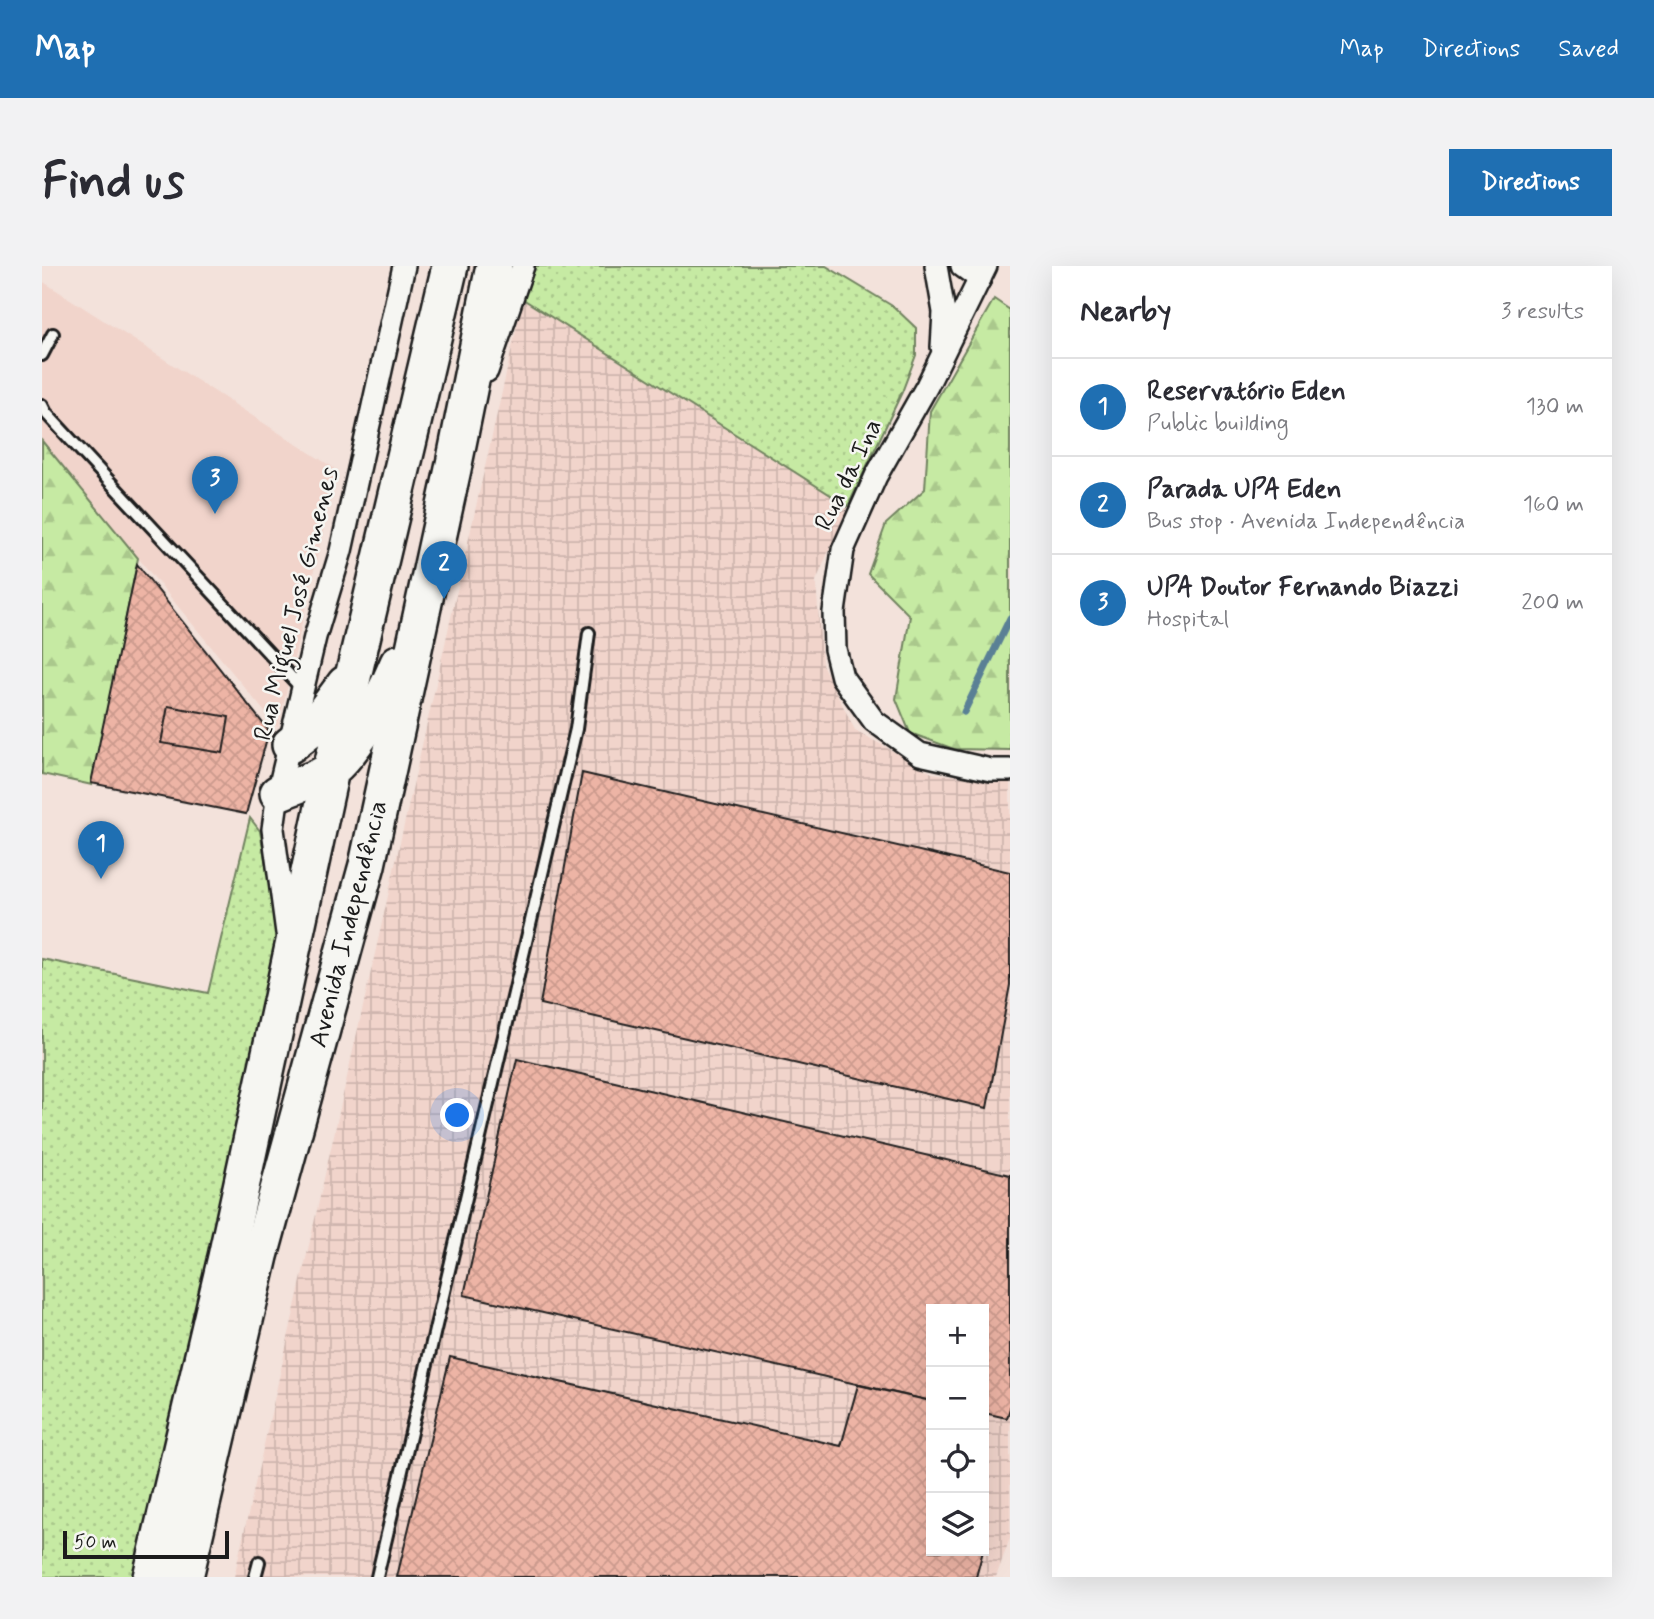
<!DOCTYPE html>
<html lang="en">
<head>
<meta charset="utf-8">
<style>
	:root { --surface:#fff; --page:#f2f2f3; --text:#2b2b33; --muted:#7c7c81; --line:#e1e1e2; --accent:#1f6fb2 }
	body { margin:0; font-family:Mynerve,sans-serif; background:var(--page); color:var(--text) }
	.controls { position:absolute; right:21px; bottom:21px; display:grid; overflow:hidden; border-radius:0px; box-shadow:0 7px 28px #0002 }
	.controls button { width:63px; height:63px; display:grid; place-items:center; padding:0; border:0; border-bottom:2px solid var(--line); background:var(--surface); color:var(--text); font:35px sans-serif }
	.scale { position:absolute; left:21px; bottom:18px; width:166px; box-sizing:border-box; padding-left:7px; border:4px solid #1c1c1c; border-top:0; font-size:19px; line-height:24px; white-space:nowrap; color:#1c1c1c; -webkit-text-stroke:5px #f6f6f2; paint-order:stroke }
	.you { position:absolute; left:416px; top:850px; width:24px; height:24px; margin:-18px; border:5px solid #fff; border-radius:50%; background:#1a73e8; box-shadow:0 0 0 10px #1a73e833 }
	.badge { display:grid; place-items:center; width:46px; height:46px; border-radius:50%; background:var(--accent); color:#fff; font-size:23px; font-weight:700 }
	.pin { position:absolute; translate:-50% -58px; filter:drop-shadow(0 2px 4px #0008) }
	.pin::after { content:''; position:absolute; top:37px; width:24px; height:21px; background:inherit; clip-path:polygon(0 0,100% 0,50% 100%) }
	.list { margin:0; padding:0; list-style:none }
	h2 { display:flex; justify-content:space-between; align-items:center; height:91px; margin:0; padding:0 28px; font-size:30px }
	h2 small { font-size:23px; font-weight:400; color:var(--muted) }
	.list li { display:grid; grid-template-columns:46px 1fr auto; gap:21px; align-items:center; box-sizing:border-box; height:98px; padding:0 28px; border-top:2px solid var(--line) }
	.list b { display:block; font-size:26px; white-space:nowrap }
	.list p { margin:0; font-size:23px; white-space:nowrap; color:var(--muted) }
	.list em { font-size:23px; font-style:normal; color:var(--muted) }
	.icon { flex:none; width:38px; height:38px; fill:none; stroke:currentColor; stroke-width:2; stroke-linecap:round; stroke-linejoin:round }
	.map { position:relative; flex:none; width:968px; height:1311px; overflow:hidden; border-radius:0px }
	header { display:flex; align-items:center; gap:42px; box-sizing:border-box; height:98px; padding:0 35px; background:var(--accent); color:#fff }
	header strong { font-size:33px }
	nav { display:flex; gap:38px; margin-inline-start:auto; font-size:24px }
	.intro { display:flex; align-items:center; justify-content:space-between; box-sizing:border-box; height:168px; padding:0 42px }
	h1 { margin:0; font-size:49px }
	.button { padding:18px 32px; border-radius:0px; background:var(--accent); color:#fff; font-size:24px; font-weight:700 }
	main { display:flex; gap:42px; padding:0 42px }
	aside { flex:1; background:var(--surface); border-radius:0px; box-shadow:0 7px 28px #0002 }
	.map>svg:first-child { display:block }
	.built { fill:#f1d4cb }
	.industrial { fill:url(#industrial-grid); fill-rule:evenodd }
	.green { fill:url(#green-dots); stroke:#718360; stroke-width:2 }
	.forest { fill:url(#forest-firs); stroke:#718360; stroke-width:2 }
	.lines { fill:none; stroke-linecap:round; stroke-linejoin:round }
	.stream { stroke:#5a8095; stroke-width:7 }
	.building { fill:url(#building-cross-hatch); stroke:#1c1c1c; stroke-width:2 }
	.service-casing { stroke:#1c1c1c; stroke-width:16 }
	.minor-casing { stroke:#1c1c1c; stroke-width:26 }
	.primary-casing { stroke:#1c1c1c; stroke-width:40 }
	.service { stroke:#f6f6f2; stroke-width:10 }
	.minor { stroke:#f6f6f2; stroke-width:21 }
	.primary { stroke:#f6f6f2; stroke-width:35 }
	.labels { text-anchor:middle; dominant-baseline:central; stroke-width:5; stroke-linejoin:round; paint-order:stroke }
	.street-label { font-size:26px; fill:#1c1c1c; stroke:#f6f6f2 }
</style>
</head>
<body>
<header>
<strong>Map</strong>
<nav><a>Map</a><a>Directions</a><a>Saved</a></nav>
</header>
<div class="intro"><h1>Find us</h1><a class="button">Directions</a></div>
<main>
<div class="map">
<svg width="968" height="1311" viewBox="0 0 968 1311">
	<defs>
		<pattern id="industrial-grid" width="8" height="8" patternUnits="userSpaceOnUse" patternTransform="scale(1.75)"><rect width="8" height="8" fill="#f1d4cb"/><path d="M0 4h8M4 0v8" fill="none" stroke="#ceb5ae"/></pattern>
		<pattern id="green-dots" width="8" height="8" patternUnits="userSpaceOnUse" patternTransform="scale(1.75)"><rect width="8" height="8" fill="#c6eaa3"/><path d="M2 2h.1M6 6h.1" fill="none" stroke="#aac88c" stroke-width="1.8" stroke-linecap="round"/></pattern>
		<pattern id="forest-firs" width="22" height="20" patternUnits="userSpaceOnUse" patternTransform="scale(1.75)"><rect width="22" height="20" fill="#c6eaa3"/><path d="M5 1l3.5 6h-7zM16 11l3.5 6h-7z" fill="#aac88c"/></pattern>
		<pattern id="building-cross-hatch" width="8" height="8" patternUnits="userSpaceOnUse" patternTransform="scale(1.75)"><rect width="8" height="8" fill="#edb4a5"/><path d="M0 0l8 8M0 8l8-8" fill="none" stroke="#cb9a8d"/></pattern>
	</defs>
	<rect width="100%" height="100%" fill="#f3e2db"/>
	<filter id="ink" filterUnits="userSpaceOnUse"><feTurbulence type="fractalNoise" baseFrequency=".0143" numOctaves="2"/><feDisplacementMap in="SourceGraphic" scale="14" xChannelSelector="R" yChannelSelector="G"/><feConvolveMatrix kernelMatrix="1 2 1 2 8 2 1 2 1" color-interpolation-filters="sRGB"/></filter>
	<g filter="url(#ink)">
		<path class="built" d="M0 15 295 204 236 462 0 175Z"/>
		<path class="industrial" d="M481 33 806 240 774 315 780 398 813 464 890 507 968 517V1272L954 1311H192ZM889 1043H942V1285H889Z"/>
		<g class="green">
			<path d="M488 0H784L852 41 874 62V89L860 126 806 240 481 33Z"/>
			<path d="M208 552 218 565 234 653 236 697 232 725 90 1311H0V693L166 727Z"/>
		</g>
		<g class="forest">
			<path d="M952 33 968 44V484L912 483 868 467 854 433 868 350 826 308 844 258 883 223 888 145Z"/>
			<path d="M0 175 96 292 50 519 0 508Z"/>
		</g>
		<g class="lines">
			<path class="stream" d="M922 446 968 352"/>
		</g>
		<g class="building">
			<path d="M95 298 227 465 204 548 49 517Z"/>
			<path d="M126 440 187 451 181 487 119 477Z"/>
			<path d="M540 507 968 606V719L945 842 498 738Z"/>
			<path d="M475 793 968 909V1142L965 1152 942 1147V1043H889V1135L422 1029Z"/>
			<path d="M408 1091 799 1180 816 1119 889 1135V1285H941L934 1311H355Z"/>
		</g>
		<g class="lines">
			<defs>
				<g id="service">
					<path d="M0 89 11 68"/>
					<path d="M0 139 4 147 261 424"/>
					<path d="M213 1311 217 1296"/>
					<path d="M335 1311 534 463 547 367"/>
				</g>
				<g id="minor">
					<path d="M894 0 902 46 900 81"/>
					<path d="M920 0 938 13"/>
					<path d="M944 0 885 120 834 210 801 284 792 346 793 383 800 411 832 455 878 488 949 504H968"/>
					<path d="M445 105 481 0"/>
					<path d="M245 667 231 563 236 527 273 371 299 285 362 0"/>
				</g>
				<g id="primary">
					<path d="M248 479 272 460 303 418"/>
					<path d="M236 527C251 520 278 513 290 503 318 479 342 430 356 397"/>
					<path d="M109 1311 184 991 289 504 408 0"/>
					<path d="M143 1311 218 990 325 599 411 203 452 0"/>
				</g>
			</defs>
			<use href="#service" class="service-casing"/>
			<use href="#minor" class="minor-casing"/>
			<use href="#primary" class="primary-casing"/>
			<use href="#service" class="service"/>
			<use href="#minor" class="minor"/>
			<use href="#primary" class="primary"/>
		</g>
	</g>
	<g class="labels">
		<g class="street-label">
			<text transform="translate(807 209) rotate(-64)">Rua da Ina</text>
			<text transform="translate(255 338) rotate(-76)">Rua Miguel José Gimenes</text>
			<text transform="translate(307 658) rotate(-76)">Avenida Independência</text>
		</g>
	</g>
</svg>
<div class="controls">
<button>+</button>
<button>−</button>
<button><svg class="icon" aria-label="locate" viewBox="0 0 24 24"><circle cx="12" cy="12" r="6"/><path d="M12 2v4M12 18v4M2 12h4M18 12h4"/></svg></button>
<button><svg class="icon" aria-label="layers" viewBox="0 0 24 24"><path d="M12 4l9 5-9 5-9-5zM3 14l9 5 9-5"/></svg></button>
</div>
<div class="scale">50 m</div>
<div class="you"></div>
<div class="pin badge" style="left:59px;top:613px">1</div>
<div class="pin badge" style="left:402px;top:333px">2</div>
<div class="pin badge" style="left:173px;top:248px">3</div>
</div>
<aside>
<h2>Nearby<small>3 results</small></h2>
<ul class="list">
<li><span class="badge">1</span><div><b>Reservatório Eden</b><p>Public building</p></div><em>130 m</em></li>
<li><span class="badge">2</span><div><b>Parada UPA Eden</b><p>Bus stop · Avenida Independência</p></div><em>160 m</em></li>
<li><span class="badge">3</span><div><b>UPA Doutor Fernando Biazzi</b><p>Hospital</p></div><em>200 m</em></li>
</ul>
</aside>
</main>
</body>
</html>
